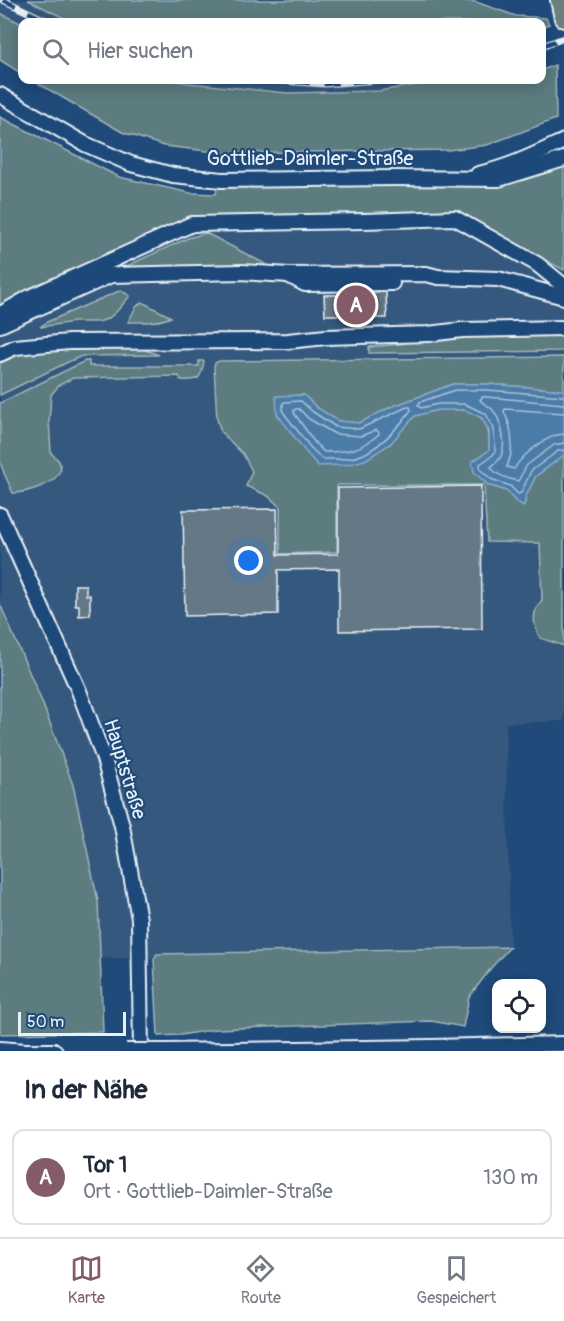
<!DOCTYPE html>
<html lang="de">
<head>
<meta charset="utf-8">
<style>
	:root { --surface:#fff; --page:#f6f6f7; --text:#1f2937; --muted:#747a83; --line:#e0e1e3; --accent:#845c67 }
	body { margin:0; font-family:Pangolin,sans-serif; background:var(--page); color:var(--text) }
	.controls { position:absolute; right:18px; bottom:18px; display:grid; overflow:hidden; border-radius:12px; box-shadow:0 3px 15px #0003 }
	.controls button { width:54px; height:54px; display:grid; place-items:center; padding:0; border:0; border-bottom:2px solid var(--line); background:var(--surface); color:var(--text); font:30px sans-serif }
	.scale { position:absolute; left:18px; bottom:15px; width:108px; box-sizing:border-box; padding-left:6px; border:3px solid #e8f1f8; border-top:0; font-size:16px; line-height:21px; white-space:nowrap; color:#e8f1f8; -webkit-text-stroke:4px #1f4a7a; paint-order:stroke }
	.you { position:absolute; left:249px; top:561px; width:21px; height:21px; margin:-15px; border:4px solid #fff; border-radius:50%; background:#1a73e8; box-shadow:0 0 0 9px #1a73e833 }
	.badge { display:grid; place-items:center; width:39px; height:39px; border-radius:50%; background:var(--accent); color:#fff; font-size:20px; font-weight:700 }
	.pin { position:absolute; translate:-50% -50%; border:3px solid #fff; box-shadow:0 2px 6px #0006 }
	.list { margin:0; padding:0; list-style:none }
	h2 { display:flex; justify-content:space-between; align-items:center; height:78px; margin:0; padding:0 24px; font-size:26px }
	h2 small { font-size:20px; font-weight:400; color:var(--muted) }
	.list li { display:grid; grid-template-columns:39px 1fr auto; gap:18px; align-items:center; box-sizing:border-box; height:96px; margin:0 12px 12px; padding:0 12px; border:2px solid var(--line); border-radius:12px }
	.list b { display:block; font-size:22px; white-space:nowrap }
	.list p { margin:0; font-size:20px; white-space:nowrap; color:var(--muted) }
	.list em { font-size:20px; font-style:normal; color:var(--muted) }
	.icon { flex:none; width:33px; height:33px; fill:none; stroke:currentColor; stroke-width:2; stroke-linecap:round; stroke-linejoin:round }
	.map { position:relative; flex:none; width:564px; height:1051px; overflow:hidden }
	.search { position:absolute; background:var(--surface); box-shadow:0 3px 15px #0003; left:18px; right:18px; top:18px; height:66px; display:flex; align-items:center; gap:15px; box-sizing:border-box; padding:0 21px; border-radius:12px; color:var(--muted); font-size:22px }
	.sheet { height:186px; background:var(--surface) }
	nav { display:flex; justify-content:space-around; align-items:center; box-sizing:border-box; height:84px; border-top:2px solid var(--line); background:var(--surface); font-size:16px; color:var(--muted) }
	nav a { display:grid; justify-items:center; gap:3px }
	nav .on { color:var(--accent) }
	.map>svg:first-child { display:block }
	.built { fill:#34587e }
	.green { fill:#5b7b80; stroke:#a2b6bc; stroke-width:1.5 }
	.water { fill:#4b7ca8; stroke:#8aabc8; stroke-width:1.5 }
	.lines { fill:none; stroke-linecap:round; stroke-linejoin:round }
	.shore { stroke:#a9c2d8; stroke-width:1.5 }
	.building { fill:#657886; stroke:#e8f1f8; stroke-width:1.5 }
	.minor-casing { stroke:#e8f1f8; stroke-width:18 }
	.major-casing { stroke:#e8f1f8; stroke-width:22 }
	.minor { stroke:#1f4a7a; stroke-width:14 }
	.major { stroke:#6a807c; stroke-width:18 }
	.rail-casing { stroke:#e8f1f8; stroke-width:7 }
	.rail { stroke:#1f4a7a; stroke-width:4.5; stroke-dasharray:14; stroke-linecap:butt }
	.minor-bridge-casing { stroke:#e8f1f8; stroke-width:18; stroke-linecap:butt }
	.minor-bridge { stroke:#1f4a7a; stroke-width:14 }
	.labels { text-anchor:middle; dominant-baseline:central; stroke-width:4.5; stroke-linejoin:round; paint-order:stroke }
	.street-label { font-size:20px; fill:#e8f1f8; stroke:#1f4a7a }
</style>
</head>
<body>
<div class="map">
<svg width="564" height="1051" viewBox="0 0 564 1051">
	<rect width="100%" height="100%" fill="#1f4a7a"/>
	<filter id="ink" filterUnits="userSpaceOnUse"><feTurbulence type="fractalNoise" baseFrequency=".0167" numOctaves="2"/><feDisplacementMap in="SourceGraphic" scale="12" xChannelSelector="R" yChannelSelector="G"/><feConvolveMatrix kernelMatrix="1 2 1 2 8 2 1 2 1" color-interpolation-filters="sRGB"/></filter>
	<g filter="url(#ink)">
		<g class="built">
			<path d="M0 0H28L72 22H22V24L0 13Z"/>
			<path d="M173 80H449L379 91 287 93 189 83Z"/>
			<path d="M457 213 564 270V721L506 723 510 947 158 954 154 959 100 958 98 901 73 785 42 702 0 604V310L194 218 213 216Z"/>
		</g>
		<g class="green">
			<path d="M28 0H456L476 2 516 16 546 18 549 24 542 27V22H72Z"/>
			<path d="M0 13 22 24V74L0 60Z"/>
			<path d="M555 65 556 119 487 145 448 150 225 153 164 146 122 132 32 80H173L189 83 287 93 379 91 449 80H542V70Z"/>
			<path d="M0 117 119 177 190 193 216 194 217 187 499 183 522 180 564 167V270L457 213 206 217 194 218 0 310Z"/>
			<path d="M206 233 271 267 269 271 127 268V266L129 265 188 238Z"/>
			<path d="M119 291H122L130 296 117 311 109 318 99 322H74L40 327 47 322Z"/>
			<path d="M142 302 171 317C158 323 142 322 128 322L136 307Z"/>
			<path d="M564 335V351L369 353V347L400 344 436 337Z"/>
			<path d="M140 348 159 355 82 356 70 361 0 395V363L20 354 34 350Z"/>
			<path d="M564 357V390L487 384H453L391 407 359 423 338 421 316 407 303 395 276 397 390 444C396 437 408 420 415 416 430 408 470 405 482 419 490 428 489 440 489 451L472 462 488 485 507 491 515 501 524 505 526 496 536 476 564 455V646L540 638C533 624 531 613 542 600L540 543 487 542 484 485H337V552L280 554V507L268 496 246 486 252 471 243 454 221 432 217 419 214 367 215 363 219 361Z"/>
			<path d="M85 361H89V366H199V361H204C201 379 200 381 181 380L179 376 73 378 59 385 51 395 49 421 51 453 59 461 61 469C59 472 58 475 55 478 47 486 25 493 13 493L4 473 0 462V403Z"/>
			<path d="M0 604 42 702 73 785 98 901 103 1032 0 1034Z"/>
			<path d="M510 947 491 968 469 997 463 1027 431 1021 216 1029 181 1035 158 1036 154 959 157 954Z"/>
		</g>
		<path class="water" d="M453 384H487L564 390V455L536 476 526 496 524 506 515 501 507 491 488 485 474 472 472 462 489 450V431L482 418 465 410H438L415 416 390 444 365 460 344 465 318 466 305 451 277 414 276 396 304 395 316 407 338 421 359 423 391 407Z"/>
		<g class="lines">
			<g class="shore">
				<path d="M564 396 487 390H455L420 402 418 405 421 408 438 404H465L486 414 494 429 495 451 493 455 480 464V469L491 479 510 486 518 494 521 493 531 471 558 451 564 450"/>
				<path d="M301 401 313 412 336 427 359 429 407 407H410L411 410C400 426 382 445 364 454 351 460 335 459 322 459L310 447 283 412V404L284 402Z"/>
				<path d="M564 404 487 397H482L480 400C483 404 488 405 492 409 501 419 507 444 501 456 499 461 494 464 491 467 495 475 509 479 518 481L527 465 554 445 564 443"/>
				<path d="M296 409H299L309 419 335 434 361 436 376 430 378 431 379 434C361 450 348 452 324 452L315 443 294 413V410Z"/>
				<path d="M564 413 505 409 504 412C511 425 513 438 511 452 511 457 508 462 507 467L514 469C522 455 548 434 564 434"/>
			</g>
		</g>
		<g class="building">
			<path d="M369 292H386L387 318H370V315H325L324 295H369Z"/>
			<path d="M481 486 482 629 339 631V569L278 570V614L185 616 183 510 277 509 278 555 338 554V488Z"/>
			<path d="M75 585H86V595H90V615L79 616V605H75Z"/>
		</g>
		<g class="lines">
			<defs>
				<g id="minor">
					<path d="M0 95 85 144 131 164 173 175 222 180 393 178 499 179 564 159"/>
					<path d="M478 174C508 168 536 154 564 141"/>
					<path d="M290 276 305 284 392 283"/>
					<path d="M0 320 4 312 28 298 192 224 364 221 455 218 537 264 564 286"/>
					<path d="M0 325 111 275 241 272 289 275 426 274 438 277 498 279 564 297"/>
					<path d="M0 354 15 347 69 342 288 341 326 337 428 334 462 330 564 328"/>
					<path d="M0 515 79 691 104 759 122 826 139 919 141 1051"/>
					<path d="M0 1049 26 1051H55"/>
					<path d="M166 1051 431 1047 564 1044"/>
				</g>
				<path id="major" d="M560 0 564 18"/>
			</defs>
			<use href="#minor" class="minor-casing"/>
			<use href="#major" class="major-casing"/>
			<use href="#minor" class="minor"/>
			<use href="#major" class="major"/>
			<defs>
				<g id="rail">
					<path d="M3 0 49 22"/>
					<path d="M542 46 564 38"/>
					<path d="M268 80 325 84 378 80"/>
				</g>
			</defs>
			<use href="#rail" class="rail-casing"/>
			<use href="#rail" class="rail"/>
			<defs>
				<path id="minor-bridge" d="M126 1051H166"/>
			</defs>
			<use href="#minor-bridge" class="minor-bridge-casing"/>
			<use href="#minor-bridge" class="minor-bridge"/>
		</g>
	</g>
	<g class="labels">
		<g class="street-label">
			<text x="310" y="158">Gottlieb-Daimler-Straße</text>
			<text transform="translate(125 769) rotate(73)">Hauptstraße</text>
		</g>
	</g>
</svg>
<div class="controls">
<button><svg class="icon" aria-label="locate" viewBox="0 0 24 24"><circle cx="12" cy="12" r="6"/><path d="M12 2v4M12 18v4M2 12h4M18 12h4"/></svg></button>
</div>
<div class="scale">50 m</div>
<div class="you"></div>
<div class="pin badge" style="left:356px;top:305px">A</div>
<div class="search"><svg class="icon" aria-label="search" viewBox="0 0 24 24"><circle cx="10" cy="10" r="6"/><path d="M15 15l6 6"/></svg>Hier suchen</div>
</div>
<section class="sheet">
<h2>In der Nähe<small></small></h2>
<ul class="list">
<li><span class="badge">A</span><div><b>Tor 1</b><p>Ort · Gottlieb-Daimler-Straße</p></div><em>130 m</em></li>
</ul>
</section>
<nav>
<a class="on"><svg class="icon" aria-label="map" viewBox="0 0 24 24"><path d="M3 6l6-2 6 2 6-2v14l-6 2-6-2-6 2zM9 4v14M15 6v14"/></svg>Karte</a>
<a><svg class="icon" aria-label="directions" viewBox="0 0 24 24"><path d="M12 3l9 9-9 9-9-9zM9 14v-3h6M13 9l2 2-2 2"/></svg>Route</a>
<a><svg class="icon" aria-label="saved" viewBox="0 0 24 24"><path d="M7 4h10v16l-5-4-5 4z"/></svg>Gespeichert</a>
</nav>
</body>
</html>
